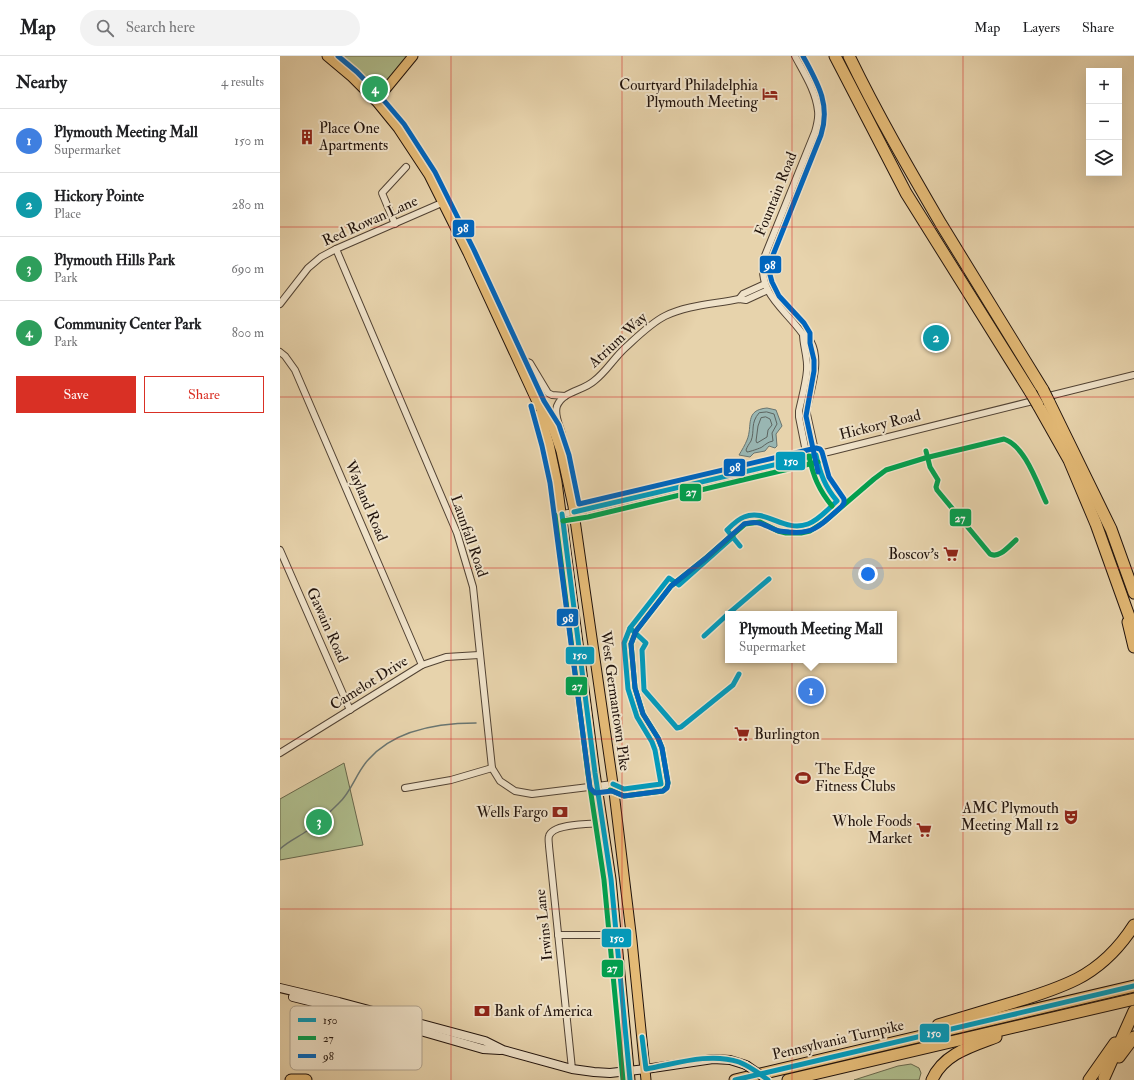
<!DOCTYPE html>
<html lang="en">
<head>
<meta charset="utf-8">
<style>
	:root { --surface:#fff; --page:#f2f2f2; --text:#202124; --muted:#757577; --line:#e0e0e0; --accent:#d93025 }
	body { margin:0; font-family:"IM FELL Double Pica",serif; background:var(--page); color:var(--text) }
	.controls { position:absolute; right:12px; top:12px; display:grid; overflow:hidden; border-radius:0px; box-shadow:0 4px 16px #0002 }
	.controls button { width:36px; height:36px; display:grid; place-items:center; padding:0; border:0; border-bottom:1px solid var(--line); background:var(--surface); color:var(--text); font:20px sans-serif }
	.you { position:absolute; left:588px; top:518px; width:14px; height:14px; margin:-10px; border:3px solid #fff; border-radius:50%; background:#1a73e8; box-shadow:0 0 0 6px #1a73e833 }
	.badge { display:grid; place-items:center; width:26px; height:26px; border-radius:50%; background:var(--accent); color:#fff; font-size:13px; font-weight:700 }
	.pin { position:absolute; translate:-50% -50%; border:2px solid #fff; box-shadow:0 1px 4px #0006 }
	.popup { position:absolute; left:445px; top:555px; width:172px; height:52px; box-sizing:border-box; display:grid; place-content:center; border-radius:0px; background:var(--surface); filter:drop-shadow(0 1px 3px #0005); font-size:13px; white-space:nowrap; color:var(--muted) }
	.popup b { font-size:15px; color:var(--text) }
	.popup::after { content:''; position:absolute; left:50%; top:100%; margin-left:-8px; border:8px solid transparent; border-top-color:var(--surface) }
	.list { margin:0; padding:0; list-style:none }
	h2 { display:flex; justify-content:space-between; align-items:center; height:52px; margin:0; padding:0 16px; font-size:17px }
	h2 small { font-size:13px; font-weight:400; color:var(--muted) }
	.list li { display:grid; grid-template-columns:26px 1fr auto; gap:12px; align-items:center; box-sizing:border-box; height:64px; padding:0 16px; border-top:1px solid var(--line) }
	.list b { display:block; font-size:15px; white-space:nowrap }
	.list p { margin:0; font-size:13px; white-space:nowrap; color:var(--muted) }
	.list em { font-size:13px; font-style:normal; color:var(--muted) }
	.actions { display:flex; gap:8px; padding:12px 16px }
	.actions a { flex:1; padding:9px 0; border:1px solid var(--accent); border-radius:0px; text-align:center; font-size:14px; color:var(--accent) }
	.actions .main { background:var(--accent); color:#fff }
	.icon { flex:none; width:22px; height:22px; fill:none; stroke:currentColor; stroke-width:2; stroke-linecap:round; stroke-linejoin:round }
	.map { position:relative; flex:none; width:854px; height:1024px; overflow:hidden }
	header { display:flex; align-items:center; gap:24px; box-sizing:border-box; height:56px; padding:0 20px; background:var(--surface); border-bottom:1px solid var(--line) }
	header strong { font-size:19px }
	nav { display:flex; gap:22px; margin-inline-start:auto; font-size:14px }
	.search { width:280px; height:36px; background:var(--page); display:flex; align-items:center; gap:10px; box-sizing:border-box; padding:0 14px; border-radius:22px; color:var(--muted); font-size:15px }
	main { display:flex }
	aside { flex:1; background:var(--surface) }
	.map>svg:first-child { display:block }
	.green { fill:#afbe8e; stroke:#68684d }
	.water { fill:#99b6b2; stroke:#697570 }
	.lines { fill:none; stroke-linecap:round; stroke-linejoin:round }
	.shore { stroke:#5d645f; stroke-width:1 }
	.stream { stroke:#697570; stroke-width:1.5 }
	.minor-casing { stroke:#524334; stroke-width:8 }
	.secondary-casing { stroke:#21130c; stroke-width:10 }
	.primary-casing { stroke:#21130c; stroke-width:11 }
	.motorway-casing { stroke:#21130c; stroke-width:13 }
	.minor { stroke:#efe2c9; stroke-width:6 }
	.secondary { stroke:#efe2c9; stroke-width:8 }
	.primary { stroke:#e4ba76; stroke-width:9 }
	.motorway { stroke:#e4ba76; stroke-width:11 }
	.secondary-bridge-casing { stroke:#21130c; stroke-width:10; stroke-linecap:butt }
	.motorway-bridge-casing { stroke:#21130c; stroke-width:13; stroke-linecap:butt }
	.secondary-bridge { stroke:#efe2c9; stroke-width:8 }
	.motorway-bridge { stroke:#e4ba76; stroke-width:11 }
	.bus-1-casing { stroke:#efe2c9; stroke-width:8 }
	.bus-2-casing { stroke:#efe2c9; stroke-width:8 }
	.bus-3-casing { stroke:#efe2c9; stroke-width:8 }
	.bus-1 { stroke:#039abb; stroke-width:5 }
	.bus-2 { stroke:#029f4e; stroke-width:5 }
	.bus-3 { stroke:#0065bd; stroke-width:5 }
	.grid { fill:none; stroke:#d62828; stroke-width:1; stroke-opacity:0.55 }
	.labels { text-anchor:middle; dominant-baseline:central; stroke-width:4; stroke-linejoin:round; paint-order:stroke }
	.poi-label { font-size:15px; fill:#21130c; stroke:#efe2c9; text-anchor:end }
	.street-label { font-size:15px; fill:#21130c; stroke:#efe2c9 }
	.key { fill:#efe2c9; stroke:#b1a490; stroke-width:1 }
	.key-label { font-size:11px; fill:#21130c }
	.line-badge { stroke:#efe2c9; stroke-width:1.5 }
	.badge-label { font-size:11px; text-anchor:middle; font-weight:bold; fill:#fff }
</style>
</head>
<body>
<header>
<strong>Map</strong>
<div class="search"><svg class="icon" aria-label="search" viewBox="0 0 24 24"><circle cx="10" cy="10" r="6"/><path d="M15 15l6 6"/></svg>Search here</div>
<nav><a>Map</a><a>Layers</a><a>Share</a></nav>
</header>
<main>
<aside>
<h2>Nearby<small>4 results</small></h2>
<ul class="list">
<li><span class="badge" style="background:#3f7fe0">1</span><div><b>Plymouth Meeting Mall</b><p>Supermarket</p></div><em>150 m</em></li>
<li><span class="badge" style="background:#0f9aa8">2</span><div><b>Hickory Pointe</b><p>Place</p></div><em>280 m</em></li>
<li><span class="badge" style="background:#2e9e5b">3</span><div><b>Plymouth Hills Park</b><p>Park</p></div><em>690 m</em></li>
<li><span class="badge" style="background:#2e9e5b">4</span><div><b>Community Center Park</b><p>Park</p></div><em>800 m</em></li>
</ul>
<div class="actions"><a class="main">Save</a><a>Share</a></div>
</aside>
<div class="map">
<svg width="854" height="1024" viewBox="0 0 854 1024">
	<rect width="100%" height="100%" fill="#e7d3ac"/>
	<filter id="stains"><feTurbulence type="fractalNoise" baseFrequency=".005" numOctaves="4"/><feColorMatrix values="0 0 0 0 .2 0 0 0 0 .09 0 0 0 0 .02 0 0 0 .5 -.17"/></filter>
	<radialGradient id="worn" r=".72"><stop offset=".6" stop-color="#630" stop-opacity="0"/><stop offset="1" stop-color="#630" stop-opacity=".3"/></radialGradient>
	<g class="green">
		<path d="M47 0H133L96 45Z"/>
		<path d="M64 707 83 789 0 804V743Z"/>
		<path d="M631 1008 639 1012 641 1017 639 1024H574L618 1010Z"/>
	</g>
	<path class="water" d="M487 352 496 354 502 370 496 378 497 390 495 392 489 390 485 395 474 397 470 401 459 399C462 394 465 389 467 384 473 370 464 354 487 352Z"/>
	<g class="lines">
		<g class="shore">
			<path d="M487 356 494 358 497 368 492 377 493 385C488 386 486 388 482 391 481 392 469 396 467 396L466 394C467 391 469 388 471 385 475 375 470 367 479 357Z"/>
			<path d="M486 361 490 363 492 369 488 374 487 381 477 387 476 385 478 370 481 362Z"/>
		</g>
		<path class="stream" d="M0 793C7 786 18 781 27 775 39 767 49 757 59 747 72 735 76 717 88 704 114 674 157 667 196 667"/>
		<defs>
			<g id="minor">
				<path d="M515 0C524 17 536 35 538 55 539 62 537 69 535 76L484 202C477 237 504 252 522 277 525 280 529 282 531 286 541 305 531 332 527 352V358L536 399"/>
				<path d="M115 168 102 137 126 111"/>
				<path d="M56 193 177 477 193 531 212 712 220 725 235 735 252 738 333 728"/>
				<path d="M459 243 463 238 485 228"/>
				<path d="M0 248 28 212 41 201 56 193 164 146"/>
				<path d="M523 278C523 290 528 301 527 314 526 327 522 341 519 355V361L527 401"/>
				<path d="M0 296 5 300 15 314 142 609"/>
				<path d="M236 301 250 307 268 337 272 339 285 340"/>
				<path d="M765 341 854 319"/>
				<path d="M283 395C283 392 284 388 283 385 283 374 273 361 277 350 283 335 303 335 314 325 326 316 334 302 345 292 357 281 371 267 385 260 407 249 435 248 459 243L466 244 488 234"/>
				<path d="M282 458 306 454 552 395 757 344"/>
				<path d="M0 494 70 654"/>
				<path d="M0 697 142 609 166 601 199 599"/>
				<path d="M125 732 171 724 212 712"/>
				<path d="M278 879H336"/>
				<path d="M292 1013 269 790C269 787 268 783 269 780 273 767 311 768 323 767"/>
			</g>
			<g id="secondary">
				<path d="M0 932 59 946 205 985 223 994 292 1013 314 1016 330 1017 366 1013 433 1003 450 1004 466 1009"/>
				<path d="M13 941 85 959 203 993 220 994"/>
			</g>
			<g id="primary">
				<path d="M47 0 72 21 96 45 118 72 149 119 188 197 258 348 273 372 281 395 293 450 333 728 352 885 366 1024"/>
				<path d="M96 45 133 0"/>
				<path d="M260 358 269 388 277 426 315 717 331 823 350 1024"/>
			</g>
			<g id="motorway">
				<path d="M555 0 626 137 751 337"/>
				<path d="M569 0C597 58 629 113 661 168 695 224 729 279 763 334"/>
				<path d="M769 346 831 473 854 537"/>
				<path d="M758 349 789 404 816 468 854 574"/>
				<path d="M848 566 854 591"/>
				<path d="M658 969C682 962 705 955 728 948 752 941 775 934 797 923 820 911 840 891 854 869"/>
				<path d="M839 1001 854 981"/>
				<path d="M824 1022 854 955"/>
				<path d="M11 1024H26"/>
				<path d="M455 1024 854 930"/>
				<path d="M508 1024 854 943"/>
				<path d="M652 1024C663 998 692 990 716 981"/>
				<path d="M809 1024 835 987"/>
			</g>
		</defs>
		<use href="#minor" class="minor-casing"/>
		<use href="#secondary" class="secondary-casing"/>
		<use href="#primary" class="primary-casing"/>
		<use href="#motorway" class="motorway-casing"/>
		<use href="#minor" class="minor"/>
		<use href="#secondary" class="secondary"/>
		<use href="#primary" class="primary"/>
		<use href="#motorway" class="motorway"/>
		<defs>
			<path id="secondary-bridge" d="M466 1009 488 1024"/>
			<g id="motorway-bridge">
				<path d="M763 334 769 346"/>
				<path d="M751 337 758 349"/>
			</g>
		</defs>
		<use href="#secondary-bridge" class="secondary-bridge-casing"/>
		<use href="#motorway-bridge" class="motorway-bridge-casing"/>
		<use href="#secondary-bridge" class="secondary-bridge"/>
		<use href="#motorway-bridge" class="motorway-bridge"/>
		<defs>
			<g id="bus-1">
				<path d="M294 456 536 399C540 417 545 431 557 445 548 453 539 464 528 468 504 477 486 452 464 461 458 463 452 469 447 474L460 490"/>
				<path d="M282 458 315 717 331 823 350 1024"/>
				<path d="M448 558 489 523"/>
				<path d="M350 572 366 587 362 594 364 634 397 672 401 671 453 629 459 618"/>
				<path d="M424 580 448 558"/>
				<path d="M333 728 344 733 381 728 375 694 372 686 357 661 348 633 344 587 350 572 389 522 399 529 453 481"/>
				<path d="M362 981 366 1013C395 1008 429 996 459 1006 469 1010 479 1017 488 1024"/>
				<path d="M455 1024 854 930"/>
			</g>
			<g id="bus-2">
				<path d="M646 395 650 411 658 424 656 431 657 434 710 498C719 503 729 490 736 484"/>
				<path d="M529 400C533 420 539 434 552 450"/>
				<path d="M275 459 308 718 324 824 343 1024"/>
				<path d="M283 465 308 461 538 406"/>
				<path d="M330 734 344 740 383 735 387 731 388 727 382 692 378 682 363 658 355 632 351 588 356 575 391 530 426 502 465 468 480 466 498 475 506 477H521L530 475 544 466 594 423 606 414 645 402 724 383C745 390 757 427 766 446"/>
			</g>
			<g id="bus-3">
				<path d="M58 0 77 16 101 41 124 68 155 116 194 194 264 345 279 369 289 399 299 448 536 392 540 393 542 396 549 421 564 443V447L562 450C543 467 535 479 509 476 505 475 500 476 496 474 483 469 480 464 464 468L426 502 391 530 356 575 351 588 355 632 363 658 378 682 382 692 388 727 387 732 383 735 344 740 332 735 315 737 310 732 270 427 262 390 251 350"/>
				<path d="M523 0C537 26 551 48 541 79L491 204 489 215 492 226 499 240 524 267 530 277V287L534 304V315L526 360 538 416"/>
			</g>
		</defs>
		<use href="#bus-1" class="bus-1-casing"/>
		<use href="#bus-2" class="bus-2-casing"/>
		<use href="#bus-3" class="bus-3-casing"/>
		<use href="#bus-1" class="bus-1"/>
		<use href="#bus-2" class="bus-2"/>
		<use href="#bus-3" class="bus-3"/>
	</g>
	<path class="grid" d="M171 0V1024M342 0V1024M512 0V1024M683 0V1024M0 171H854M0 341H854M0 512H854M0 683H854M0 853H854"/>
	<defs>
		<symbol id="hotel-bare" viewBox="-9 -9 18 18"><path d="M-6-4.5h1.5V1H6V5H4.5V3h-9V5H-6ZM-4 0a1.8 1.8 0 1 1 3.6 0ZM.5 0V-2.5h3Q6-2.5 6 0Z" fill="#8f2418" stroke="#efe2c9" stroke-width="2.5" paint-order="stroke"/></symbol>
		<symbol id="building-bare" viewBox="-9 -9 18 18"><path d="M-4-6H4V6H1V3H-1V6H-4ZM-2.5-4.3h1.7v1.8h-1.7ZM.8-4.3h1.7v1.8H.8ZM-2.5-1h1.7V.8h-1.7ZM.8-1h1.7V.8H.8Z" fill="#8f2418" stroke="#efe2c9" stroke-width="2.5" paint-order="stroke"/></symbol>
		<symbol id="supermarket-bare" viewBox="-9 -9 18 18"><path d="M-6-5.5h2.5l.6 2H6L4.5 2H-2.5L-4.4-4H-6ZM-1.5 3.2a1.3 1.3 0 1 0 .1 0ZM3 3.2a1.3 1.3 0 1 0 .1 0Z" fill="#8f2418" stroke="#efe2c9" stroke-width="2.5" paint-order="stroke"/></symbol>
		<symbol id="stadium-bare" viewBox="-9 -9 18 18"><path d="M0-5a6.5 5 0 1 0 0 10a6.5 5 0 1 0 0-10ZM-3.5-1.8h7v3.6h-7Z" fill="#8f2418" stroke="#efe2c9" stroke-width="2.5" paint-order="stroke"/></symbol>
		<symbol id="bank-bare" viewBox="-9 -9 18 18"><path d="M-6-4H6V4H-6ZM0-2.3a2.3 2.3 0 1 0 0 4.6a2.3 2.3 0 1 0 0-4.6Z" fill="#8f2418" stroke="#efe2c9" stroke-width="2.5" paint-order="stroke"/></symbol>
		<symbol id="theatre-bare" viewBox="-9 -9 18 18"><path d="M-5-5.5Q0-4 5-5.5V0Q5 5 0 6Q-5 5-5 0ZM-3.3-2.5H-1v1.5H-3.3ZM1-2.5H3.3v1.5H1ZM-2.8 1Q0 5.5 2.8 1Z" fill="#8f2418" stroke="#efe2c9" stroke-width="2.5" paint-order="stroke"/></symbol>
	</defs>
	<g fill-rule="evenodd">
		<use href="#hotel-bare" x="479" y="27" width="22" height="22"/>
		<use href="#building-bare" x="16" y="70" width="22" height="22"/>
		<use href="#supermarket-bare" x="660" y="487" width="22" height="22"/>
		<use href="#supermarket-bare" x="451" y="667" width="22" height="22"/>
		<use href="#stadium-bare" x="512" y="711" width="22" height="22"/>
		<use href="#bank-bare" x="269" y="745" width="22" height="22"/>
		<use href="#theatre-bare" x="780" y="750" width="22" height="22"/>
		<use href="#supermarket-bare" x="633" y="763" width="22" height="22"/>
		<use href="#bank-bare" x="191" y="944" width="22" height="22"/>
	</g>
	<g class="labels">
		<g class="poi-label">
			<text x="478" y="29">Courtyard Philadelphia<tspan x="478" dy="17">Plymouth Meeting</tspan></text>
			<text x="39" y="72" text-anchor="start">Place One<tspan x="39" dy="17">Apartments</tspan></text>
			<text x="659" y="498">Boscov's</text>
			<text x="474" y="678" text-anchor="start">Burlington</text>
			<text x="535" y="713" text-anchor="start">The Edge<tspan x="535" dy="17">Fitness Clubs</tspan></text>
			<text x="779" y="752">AMC Plymouth<tspan x="779" dy="17">Meeting Mall 12</tspan></text>
			<text x="268" y="756">Wells Fargo</text>
			<text x="632" y="765">Whole Foods<tspan x="632" dy="17">Market</tspan></text>
			<text x="214" y="955" text-anchor="start">Bank of America</text>
		</g>
		<g class="street-label">
			<text transform="translate(496 138) rotate(-68)">Fountain Road</text>
			<text transform="translate(90 165) rotate(-24)">Red Rowan Lane</text>
			<text transform="translate(338 284) rotate(-43)">Atrium Way</text>
			<text transform="translate(600 369) rotate(-14)">Hickory Road</text>
			<text transform="translate(86 445) rotate(67)">Wayland Road</text>
			<text transform="translate(189 480) rotate(71)">Launfall Road</text>
			<text transform="translate(47 569) rotate(66)">Gawain Road</text>
			<text transform="translate(89 627) rotate(-32)">Camelot Drive</text>
			<text transform="translate(335 645) rotate(82)">West Germantown Pike</text>
			<text transform="translate(264 869) rotate(-96)">Irwins Lane</text>
			<text transform="translate(558 984) rotate(-13)">Pennsylvania Turnpike</text>
		</g>
	</g>
	<rect x="10" y="950" width="132" height="64" rx="6" class="key"/>
	<rect x="18" y="962" width="18" height="4" fill="#039abb"/>
	<rect x="18" y="980" width="18" height="4" fill="#029f4e"/>
	<rect x="18" y="998" width="18" height="4" fill="#0065bd"/>
	<g class="key-label">
		<text x="43" y="968">150</text>
		<text x="43" y="986">27</text>
		<text x="43" y="1004">98</text>
	</g>
	<g class="line-badge">
		<rect x="172" y="163" width="23" height="19" rx="4" fill="#0065bd"/>
		<rect x="479" y="199" width="23" height="19" rx="4" fill="#0065bd"/>
		<rect x="495" y="395" width="31" height="20" rx="4" fill="#039abb"/>
		<rect x="443" y="402" width="23" height="19" rx="4" fill="#0065bd"/>
		<rect x="399" y="427" width="23" height="19" rx="4" fill="#029f4e"/>
		<rect x="669" y="452" width="23" height="19" rx="4" fill="#029f4e"/>
		<rect x="276" y="552" width="23" height="19" rx="4" fill="#0065bd"/>
		<rect x="285" y="590" width="30" height="19" rx="4" fill="#039abb"/>
		<rect x="285" y="620" width="23" height="20" rx="4" fill="#029f4e"/>
		<rect x="321" y="872" width="31" height="20" rx="4" fill="#039abb"/>
		<rect x="321" y="903" width="23" height="19" rx="4" fill="#029f4e"/>
		<rect x="639" y="967" width="31" height="20" rx="4" fill="#039abb"/>
	</g>
	<g class="badge-label">
		<text x="183" y="176">98</text>
		<text x="490" y="213">98</text>
		<text x="511" y="409">150</text>
		<text x="455" y="415">98</text>
		<text x="411" y="440">27</text>
		<text x="680" y="466">27</text>
		<text x="288" y="566">98</text>
		<text x="300" y="603">150</text>
		<text x="297" y="634">27</text>
		<text x="337" y="886">150</text>
		<text x="332" y="916">27</text>
		<text x="654" y="981">150</text>
	</g>
	<rect width="100%" height="100%" filter="url(#stains)"/>
	<rect width="100%" height="100%" fill="url(#worn)"/>
</svg>
<div class="controls">
<button>+</button>
<button>−</button>
<button><svg class="icon" aria-label="layers" viewBox="0 0 24 24"><path d="M12 4l9 5-9 5-9-5zM3 14l9 5 9-5"/></svg></button>
</div>
<div class="you"></div>
<div class="pin badge" style="left:531px;top:635px;background:#3f7fe0">1</div>
<div class="popup"><b>Plymouth Meeting Mall</b>Supermarket</div>
<div class="pin badge" style="left:656px;top:282px;background:#0f9aa8">2</div>
<div class="pin badge" style="left:39px;top:766px;background:#2e9e5b">3</div>
<div class="pin badge" style="left:95px;top:33px;background:#2e9e5b">4</div>
</div>
</main>
</body>
</html>
